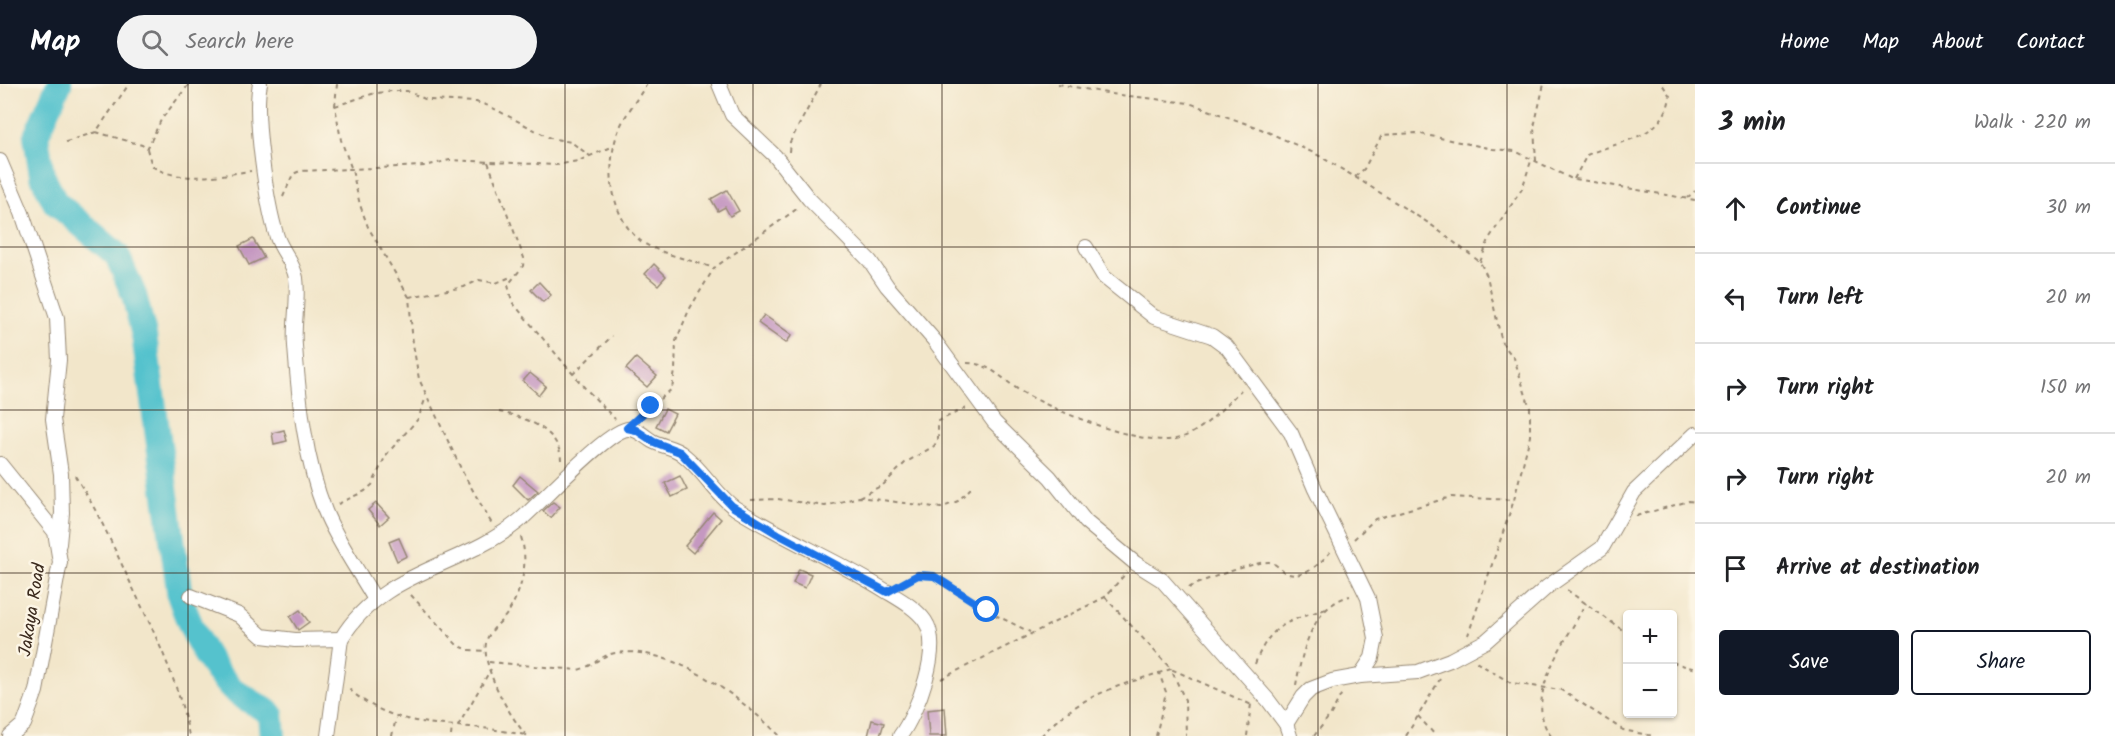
<!DOCTYPE html>
<html lang="en">
<head>
<meta charset="utf-8">
<style>
	:root { --surface:#fff; --page:#f2f2f2; --text:#202124; --muted:#757577; --line:#e0e0e0; --accent:#111827 }
	body { margin:0; font-family:Kalam,sans-serif; background:var(--page); color:var(--text) }
	.controls { position:absolute; right:18px; bottom:18px; display:grid; overflow:hidden; border-radius:6px; box-shadow:0 2px 4px #0004 }
	.controls button { width:54px; height:54px; display:grid; place-items:center; padding:0; border:0; border-bottom:2px solid var(--line); background:var(--surface); color:var(--text); font:30px sans-serif }
	.stop { position:absolute; width:18px; height:18px; margin:-14px; border:4px solid #1a73e8; border-radius:50%; background:#fff }
	.stop.end { background:#1a73e8; border-color:#fff; box-shadow:0 2px 6px #0008 }
	.list { margin:0; padding:0; list-style:none }
	h2 { display:flex; justify-content:space-between; align-items:center; height:78px; margin:0; padding:0 24px; font-size:26px }
	h2 small { font-size:20px; font-weight:400; color:var(--muted) }
	.list li { display:grid; grid-template-columns:39px 1fr auto; gap:18px; align-items:center; box-sizing:border-box; height:90px; padding:0 24px; border-top:2px solid var(--line) }
	.list b { display:block; font-size:22px; white-space:nowrap }
	.list em { font-size:20px; font-style:normal; color:var(--muted) }
	.actions { display:flex; gap:12px; padding:18px 24px }
	.actions a { flex:1; padding:14px 0; border:2px solid var(--accent); border-radius:6px; text-align:center; font-size:21px; color:var(--accent) }
	.actions .main { background:var(--accent); color:#fff }
	.icon { flex:none; width:33px; height:33px; fill:none; stroke:currentColor; stroke-width:2; stroke-linecap:round; stroke-linejoin:round }
	.map { position:relative; flex:none; width:1695px; height:652px; overflow:hidden }
	header { display:flex; align-items:center; gap:36px; box-sizing:border-box; height:84px; padding:0 30px; background:var(--accent); color:#fff }
	header strong { font-size:28px }
	nav { display:flex; gap:33px; margin-inline-start:auto; font-size:21px }
	.search { width:420px; height:54px; background:var(--page); display:flex; align-items:center; gap:15px; box-sizing:border-box; padding:0 21px; border-radius:33px; color:var(--muted); font-size:22px }
	main { display:flex }
	aside { flex:1; background:var(--surface) }
	.map>svg:first-child { display:block }
	.lines { fill:none; stroke-linecap:round; stroke-linejoin:round }
	.river { stroke:#55c2cd; stroke-width:26 }
	.building { fill:#c598c1 }
	.street-casing { stroke:#968874; stroke-width:16 }
	.path { stroke:#968874; stroke-width:2; stroke-dasharray:4.5 4.5; stroke-linecap:butt }
	.street { stroke:#fff; stroke-width:14 }
	.route { stroke:#1a73e8; stroke-width:8 }
	.grid { fill:none; stroke:#3b2a1e; stroke-width:1.5; stroke-opacity:0.55 }
	.labels { text-anchor:middle; dominant-baseline:central; stroke-width:5; stroke-linejoin:round; paint-order:stroke }
	.street-label { font-size:18px; fill:#3b2a1e; stroke:#fcf5e5 }
</style>
</head>
<body>
<header>
<strong>Map</strong>
<div class="search"><svg class="icon" aria-label="search" viewBox="0 0 24 24"><circle cx="10" cy="10" r="6"/><path d="M15 15l6 6"/></svg>Search here</div>
<nav><a>Home</a><a>Map</a><a>About</a><a>Contact</a></nav>
</header>
<main>
<div class="map">
<svg width="1695" height="652" viewBox="0 0 1695 652">
	<rect width="100%" height="100%" fill="#fcf5e5"/>
	<filter id="ink" filterUnits="userSpaceOnUse"><feTurbulence type="fractalNoise" baseFrequency=".0167" numOctaves="2"/><feDisplacementMap in="SourceGraphic" scale="12" xChannelSelector="R" yChannelSelector="G"/><feConvolveMatrix kernelMatrix="1 2 1 2 8 2 1 2 1" color-interpolation-filters="sRGB"/></filter>
	<filter id="wash" filterUnits="userSpaceOnUse"><feTurbulence type="fractalNoise" baseFrequency=".008" numOctaves="4" result="noise"/><feDisplacementMap in="SourceGraphic" scale="24" xChannelSelector="R" yChannelSelector="G"/><feGaussianBlur stdDeviation="1.35" result="paint"/><feColorMatrix in="noise" values="0 0 0 0 0 0 0 0 0 0 0 0 0 0 0 0 0 1.4 0 .05"/><feComposite in="paint" operator="in"/></filter>
	<g filter="url(#wash)">
		<rect width="100%" height="100%" fill="#f2e6ca"/>
		<g class="lines">
			<path class="river" d="M59 0 36 52 42 91 55 118 117 171 134 211 144 251 180 513C191 546 207 580 232 605 238 611 262 623 271 630L273 652"/>
		</g>
		<g id="blocks">
			<g class="building">
				<path d="M727 106 739 127 730 132 725 123 718 127 711 115Z"/>
				<path d="M253 155 264 174 249 181 239 162Z"/>
				<path d="M654 180 666 192 658 201 645 190Z"/>
				<path d="M539 198 551 211 543 218 531 206Z"/>
				<path d="M764 231 792 251 786 259 758 239Z"/>
				<path d="M636 274 657 292 647 303 626 285Z"/>
				<path d="M530 289 546 302 539 311 523 297Z"/>
				<path d="M665 325 675 330 666 347 656 342Z"/>
				<path d="M284 346 287 357 274 360 272 349Z"/>
				<path d="M520 392 538 407 528 416 513 401Z"/>
				<path d="M680 392 687 406 672 413 665 399Z"/>
				<path d="M553 418 560 423 551 434 543 427Z"/>
				<path d="M376 419 389 433 380 441 368 426Z"/>
				<path d="M713 428 721 435 693 469 685 462Z"/>
				<path d="M399 454 407 472 397 477 389 458Z"/>
				<path d="M799 485 811 490 805 504 793 499Z"/>
				<path d="M300 526 309 538 298 546 290 533Z"/>
				<path d="M945 624 947 652H929L927 626Z"/>
				<path d="M872 636 884 639 880 652H868Z"/>
			</g>
		</g>
	</g>
	<g filter="url(#ink)">
		<use href="#blocks" fill-opacity="0" stroke="#968874" stroke-width="1.5"/>
		<g class="lines">
			<defs>
				<g id="street">
					<path d="M260 0C253 31 267 122 277 153 282 168 293 177 296 194 299 216 293 240 295 262 299 317 305 376 325 427 337 457 358 486 374 514"/>
					<path d="M719 0 732 31 775 72 809 115 870 177 887 202 934 256 994 338 1050 393 1086 438 1135 479 1162 496 1268 616 1286 640 1290 652"/>
					<path d="M0 77 22 129 57 234 59 276 53 335 61 390 62 429 59 460"/>
					<path d="M1086 163 1104 193 1154 233 1212 252 1227 263 1291 349 1315 405 1368 514 1376 554 1372 574 1360 592"/>
					<path d="M0 380 55 448 60 478 36 607 24 640 10 652"/>
					<path d="M191 512 239 531 262 552 295 556 341 555"/>
					<path d="M1286 640 1303 613 1311 605 1332 597 1360 592 1418 588 1450 576 1486 557 1547 503 1602 464 1634 408 1695 350"/>
					<path d="M328 652 341 555C382 486 461 484 519 437 540 420 609 344 629 345 638 345 645 353 652 357 661 362 673 363 681 369 702 384 715 410 735 424 783 455 837 476 886 507 899 515 916 524 925 537 943 563 917 629 900 652"/>
				</g>
			</defs>
			<use href="#street" class="street-casing"/>
			<g class="path">
				<path d="M337 0 335 22 341 56 352 86 360 121 368 143 409 213 413 260 419 295 463 389 492 440"/>
				<path d="M647 0C638 14 627 28 620 43 604 79 609 137 645 160 662 170 694 177 714 184"/>
				<path d="M1058 0 1112 10 1189 19 1261 45 1316 70 1355 93 1430 140 1480 178 1487 192 1502 259 1514 274 1530 324V352L1514 416 1468 551"/>
				<path d="M335 22 372 10 391 7H407L427 16 476 18 489 22 550 54 571 58 590 72"/>
				<path d="M96 48 142 61 147 65 152 82C180 100 219 91 251 87"/>
				<path d="M66 58 96 48 129 0"/>
				<path d="M147 65 161 36 189 0"/>
				<path d="M789 68 790 58 821 0"/>
				<path d="M1536 77 1534 43 1544 0"/>
				<path d="M488 78 524 174 523 182 508 201 512 218 584 303 615 335"/>
				<path d="M1355 93 1364 85 1382 51 1416 49 1493 65 1515 67 1570 94 1695 116"/>
				<path d="M1574 95 1587 71C1617 57 1665 55 1670 12L1662 0"/>
				<path d="M283 113 293 90 300 87 425 82 450 76 556 81 578 77 614 62"/>
				<path d="M1687 114 1695 107"/>
				<path d="M1480 178 1490 153 1522 105 1532 74"/>
				<path d="M409 213 464 203 479 196 496 199 513 192"/>
				<path d="M967 279C991 279 1004 297 1022 308 1053 326 1145 365 1180 354 1205 346 1222 324 1241 306"/>
				<path d="M573 290 612 252"/>
				<path d="M499 328C525 333 560 346 561 376"/>
				<path d="M639 332 672 305 675 287 676 257 689 226 714 184 798 124"/>
				<path d="M75 392C97 425 113 462 130 498 154 548 179 598 189 652"/>
				<path d="M859 413 883 401 905 379 934 362 938 356V337L966 324"/>
				<path d="M751 416 778 415 825 422 859 413 941 424 958 417 971 404"/>
				<path d="M338 420 365 407 372 401 386 371 418 335 426 313"/>
				<path d="M1636 432 1689 417 1695 418"/>
				<path d="M521 453C529 479 522 505 509 527 503 537 493 543 488 553 476 576 511 635 527 652"/>
				<path d="M1354 455 1375 435 1451 413 1514 416"/>
				<path d="M901 500 918 491 934 492 987 527 1030 548"/>
				<path d="M1189 504C1198 497 1258 477 1269 478 1275 479 1279 484 1284 488 1302 498 1321 479 1331 467"/>
				<path d="M1567 506 1628 550"/>
				<path d="M411 511 457 561 469 566 487 567"/>
				<path d="M1105 513 1171 585 1254 622"/>
				<path d="M489 578 578 586C594 582 601 571 615 569 673 561 740 613 780 652"/>
				<path d="M1476 578 1511 599 1561 606 1623 646 1653 652"/>
				<path d="M1672 578 1695 585"/>
				<path d="M1255 580C1270 540 1288 537 1326 525"/>
				<path d="M941 595 1105 513 1127 488"/>
				<path d="M1296 601C1302 567 1313 521 1350 512"/>
				<path d="M349 605C384 637 426 640 470 643 489 644 508 648 526 651"/>
				<path d="M1418 632 1436 652"/>
				<path d="M458 642 491 585"/>
				<path d="M392 652 396 634"/>
				<path d="M451 652 452 643"/>
				<path d="M1041 652C1081 609 1117 603 1171 585L1185 616 1186 652"/>
				<path d="M1156 652 1166 608 1159 589"/>
				<path d="M1247 652 1251 620"/>
				<path d="M1314 652 1331 630 1342 609"/>
				<path d="M1406 652 1440 595"/>
				<path d="M1551 652C1521 613 1568 555 1586 519"/>
			</g>
			<use href="#street" class="street"/>
		</g>
	</g>
	<g class="lines" filter="url(#ink)">
		<path class="route" d="M651 322 627 344 636 346 654 358 680 368 732 422 778 450 887 508 918 491 934 492 987 526"/>
	</g>
	<path class="grid" d="M188 0V652M377 0V652M565 0V652M753 0V652M942 0V652M1130 0V652M1318 0V652M1507 0V652M0 163H1695M0 326H1695M0 489H1695"/>
	<g class="labels">
		<g class="street-label">
			<text transform="translate(33 526) rotate(-81)">Jakaya Road</text>
		</g>
	</g>
</svg>
<div class="controls">
<button>+</button>
<button>−</button>
</div>
<div class="stop" style="left:987px;top:526px"></div>
<div class="stop end" style="left:651px;top:322px"></div>
</div>
<aside>
<h2>3 min<small>Walk · 220 m</small></h2>
<ul class="list">
<li><svg class="icon" aria-label="ahead" viewBox="0 0 24 24"><path d="M12 20V5M6 11l6-6 6 6"/></svg><div><b>Continue</b></div><em>30 m</em></li>
<li><svg class="icon" aria-label="left" viewBox="0 0 24 24"><path d="M17 20v-9H6M10 6l-5 5 5 5"/></svg><div><b>Turn left</b></div><em>20 m</em></li>
<li><svg class="icon" aria-label="right" viewBox="0 0 24 24"><path d="M7 20v-9h11M14 6l5 5-5 5"/></svg><div><b>Turn right</b></div><em>150 m</em></li>
<li><svg class="icon" aria-label="right" viewBox="0 0 24 24"><path d="M7 20v-9h11M14 6l5 5-5 5"/></svg><div><b>Turn right</b></div><em>20 m</em></li>
<li><svg class="icon" aria-label="arrive" viewBox="0 0 24 24"><path d="M6 21V4h12l-3 4 3 4H6"/></svg><div><b>Arrive at destination</b></div></li>
</ul>
<div class="actions"><a class="main">Save</a><a>Share</a></div>
</aside>
</main>
</body>
</html>
